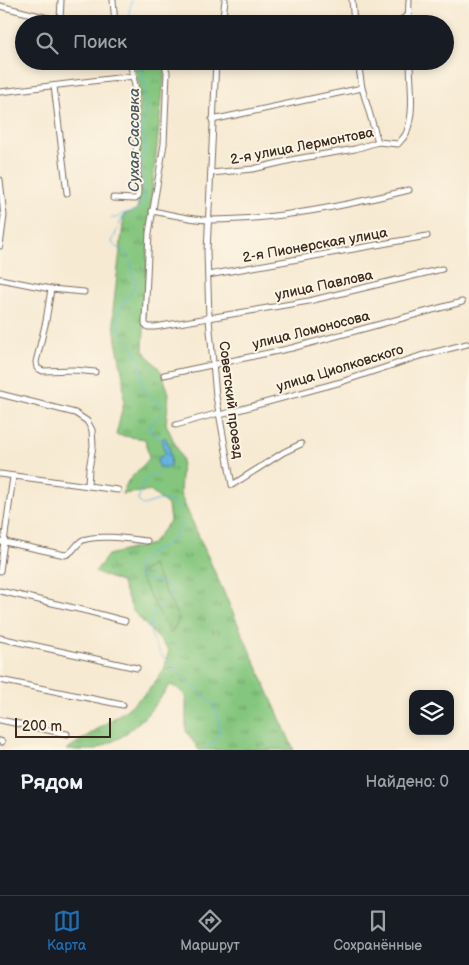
<!DOCTYPE html>
<html lang="ru">
<head>
<meta charset="utf-8">
<style>
	:root { --surface:#171b24; --page:#20242c; --text:#f1f3f6; --muted:#9ea1a6; --line:#363941; --accent:#1f6fb2 }
	body { margin:0; font-family:"Balsamiq Sans",sans-serif; background:var(--page); color:var(--text) }
	.controls { position:absolute; right:15px; bottom:15px; display:grid; overflow:hidden; border-radius:10px; box-shadow:0 2px 8px #0003 }
	.controls button { width:45px; height:45px; display:grid; place-items:center; padding:0; border:0; border-bottom:1px solid var(--line); background:var(--surface); color:var(--text); font:25px sans-serif }
	.scale { position:absolute; left:15px; bottom:12px; width:96px; box-sizing:border-box; padding-left:5px; border:2px solid #3b2a1e; border-top:0; font-size:14px; line-height:18px; white-space:nowrap; color:#3b2a1e; -webkit-text-stroke:4px #fcf5e5; paint-order:stroke }
	.list { margin:0; padding:0; list-style:none }
	h2 { display:flex; justify-content:space-between; align-items:center; height:65px; margin:0; padding:0 20px; font-size:21px }
	h2 small { font-size:16px; font-weight:400; color:var(--muted) }
	.icon { flex:none; width:28px; height:28px; fill:none; stroke:currentColor; stroke-width:2; stroke-linecap:round; stroke-linejoin:round }
	.map { position:relative; flex:none; width:469px; height:750px; overflow:hidden }
	.search { position:absolute; background:var(--surface); box-shadow:0 2px 8px #0003; left:15px; right:15px; top:15px; height:55px; display:flex; align-items:center; gap:12px; box-sizing:border-box; padding:0 18px; border-radius:28px; color:var(--muted); font-size:19px }
	.sheet { height:145px; background:var(--surface) }
	nav { display:flex; justify-content:space-around; align-items:center; box-sizing:border-box; height:70px; border-top:1px solid var(--line); background:var(--surface); font-size:14px; color:var(--muted) }
	nav a { display:grid; justify-items:center; gap:2px }
	nav .on { color:var(--accent) }
	.map>svg:first-child { display:block }
	.grass { fill:url(#grass-tufts); stroke:#60784e }
	.wetland { fill:url(#wetland-marsh); stroke:#60784e }
	.water { fill:url(#water-waves); stroke:#506f7e }
	.lines { fill:none; stroke-linecap:round; stroke-linejoin:round }
	.stream { stroke:#64b4df; stroke-width:1 }
	.minor-casing { stroke:#7d6d5d; stroke-width:7 }
	.minor { stroke:#fff; stroke-width:5 }
	.labels { text-anchor:middle; dominant-baseline:central; stroke-width:4; stroke-linejoin:round; paint-order:stroke }
	.street-label { font-size:14px; fill:#3b2a1e; stroke:#fcf5e5 }
	.water-label { font-size:15px; font-style:italic; fill:#495a62; stroke:#fcf5e5 }
</style>
</head>
<body>
<div class="map">
<svg width="469" height="750" viewBox="0 0 469 750">
	<defs>
		<pattern id="grass-tufts" width="24" height="20" patternUnits="userSpaceOnUse" patternTransform="scale(1.25)"><rect width="24" height="20" fill="#84c67e"/><path d="M3 7l-1-3M5 7V3M7 7l1-3M15 17l-1-3M17 17v-4M19 17l1-3" fill="none" stroke="#6da167"/></pattern>
		<pattern id="wetland-marsh" width="20" height="14" patternUnits="userSpaceOnUse" patternTransform="scale(1.25)"><rect width="20" height="14" fill="#84c67e"/><path d="M1 5h8M5 5V1M11 12h8M15 12V8" fill="none" stroke="#6da167"/></pattern>
		<pattern id="water-waves" width="16" height="10" patternUnits="userSpaceOnUse" patternTransform="scale(1.25)"><rect width="16" height="10" fill="#64b4df"/><path d="M0 5q4-4 8 0t8 0" fill="none" stroke="#5493b4"/></pattern>
	</defs>
	<rect width="100%" height="100%" fill="#fcf5e5"/>
	<filter id="ink" filterUnits="userSpaceOnUse"><feTurbulence type="fractalNoise" baseFrequency=".02" numOctaves="2"/><feDisplacementMap in="SourceGraphic" scale="10" xChannelSelector="R" yChannelSelector="G"/><feConvolveMatrix kernelMatrix="1 2 1 2 8 2 1 2 1" color-interpolation-filters="sRGB"/></filter>
	<filter id="wash" filterUnits="userSpaceOnUse"><feTurbulence type="fractalNoise" baseFrequency=".0096" numOctaves="4" result="noise"/><feDisplacementMap in="SourceGraphic" scale="20" xChannelSelector="R" yChannelSelector="G"/><feGaussianBlur stdDeviation="1.12" result="paint"/><feColorMatrix in="noise" values="0 0 0 0 0 0 0 0 0 0 0 0 0 0 0 0 0 1.4 0 .05"/><feComposite in="paint" operator="in"/></filter>
	<g filter="url(#wash)">
		<rect width="100%" height="100%" fill="#f7ead3"/>
		<path class="grass" d="M132 61H166L149 222 143 350 161 371 169 393 166 424 182 459 180 494 294 750H199L186 731V697L177 688 170 685 146 716 123 736 95 750H66L126 710 148 691 164 670 169 650 133 611 121 582 95 572 108 555 152 544 170 521 168 505 150 491 122 494 128 481 149 459 145 439 116 435 124 402 123 376 116 341 113 311 124 215 137 209 140 188 139 84Z"/>
		<path class="wetland" d="M152 565 179 619 171 634 138 574Z"/>
		<path class="water" d="M165 437C170 444 172 457 170 466L164 469 160 468 157 462 158 459 165 453 161 440Z"/>
		<g class="lines">
			<g class="stream">
				<path d="M129 24V12L132 0"/>
				<path d="M124 214 112 242C115 248 120 249 125 253 131 260 135 276 136 285L121 306 118 315 119 328 123 336 134 349 138 360 141 367 143 388 161 407 160 416 150 425 149 432 162 438"/>
				<path d="M111 218H117L122 214 137 210 145 198 143 193 142 161 145 144 142 130 145 112V84L138 61"/>
				<path d="M160 468 157 474C142 479 141 486 138 501L143 505C155 502 166 495 176 505 184 514 181 533 171 541 158 551 142 553 136 570L140 577 167 585 172 591 169 600 153 613 149 628 154 642 161 655 215 706 220 726 218 736 205 750"/>
			</g>
		</g>
	</g>
	<g filter="url(#ink)">
		<g class="lines">
			<defs>
				<g id="minor">
					<path d="M113 0 115 24"/>
					<path d="M352 0 354 24"/>
					<path d="M0 6 52 19 91 24"/>
					<path d="M60 20 61 0"/>
					<path d="M166 24H179"/>
					<path d="M222 24 225 0"/>
					<path d="M388 24 398 22 407 16"/>
					<path d="M408 24 409 0"/>
					<path d="M159 61 165 65 167 72 164 144 149 233 145 320V324L148 327H155L309 301 442 269"/>
					<path d="M216 61 207 251 209 319 216 396 232 485 284 452 301 444"/>
					<path d="M358 61 362 88 378 142"/>
					<path d="M54 86 67 193"/>
					<path d="M0 92 134 76"/>
					<path d="M212 120 362 88"/>
					<path d="M211 173 253 169 296 159 355 149 378 142 398 144C401 140 406 136 407 131 415 110 410 83 410 61"/>
					<path d="M0 180 4 216 0 246"/>
					<path d="M113 198 135 199 138 197V193L135 112 136 91 130 61"/>
					<path d="M152 211C170 214 191 220 209 220 276 220 344 206 409 190"/>
					<path d="M208 275 427 236"/>
					<path d="M0 279 51 289 84 292"/>
					<path d="M51 289 46 321 36 362 37 368 43 371 74 370 95 372"/>
					<path d="M164 375 292 348 462 302"/>
					<path d="M0 394 75 413 87 421 92 430 93 446 89 469 88 485"/>
					<path d="M220 415 341 382 420 356 467 344"/>
					<path d="M176 425 219 413"/>
					<path d="M0 474 118 490"/>
					<path d="M0 541 65 555C74 553 75 544 83 540 99 534 130 539 147 541"/>
					<path d="M0 571 13 477"/>
					<path d="M0 591 87 611 125 621"/>
					<path d="M0 638 137 668"/>
					<path d="M0 680 123 705"/>
					<path d="M0 720 67 734"/>
					<path d="M0 741 2 742"/>
				</g>
			</defs>
			<use href="#minor" class="minor-casing"/>
			<use href="#minor" class="minor"/>
		</g>
	</g>
	<g class="labels">
		<g class="street-label">
			<text transform="translate(302 146) rotate(-11)">2-я улица Лермонтова</text>
			<text transform="translate(315 245) rotate(-10)">2-я Пионерская улица</text>
			<text transform="translate(324 285) rotate(-12)">улица Павлова</text>
			<text transform="translate(311 330) rotate(-14)">улица Ломоносова</text>
			<text transform="translate(340 368) rotate(-17)">улица Циолковского</text>
			<text transform="translate(231 400) rotate(83)">Советский проезд</text>
		</g>
		<g class="water-label">
			<text transform="translate(134 140) rotate(-90)">Сухая Сасовка</text>
		</g>
	</g>
</svg>
<div class="controls">
<button><svg class="icon" aria-label="layers" viewBox="0 0 24 24"><path d="M12 4l9 5-9 5-9-5zM3 14l9 5 9-5"/></svg></button>
</div>
<div class="scale">200 m</div>
<div class="search"><svg class="icon" aria-label="search" viewBox="0 0 24 24"><circle cx="10" cy="10" r="6"/><path d="M15 15l6 6"/></svg>Поиск</div>
</div>
<section class="sheet">
<h2>Рядом<small>Найдено: 0</small></h2>
<ul class="list">
</ul>
</section>
<nav>
<a class="on"><svg class="icon" aria-label="map" viewBox="0 0 24 24"><path d="M3 6l6-2 6 2 6-2v14l-6 2-6-2-6 2zM9 4v14M15 6v14"/></svg>Карта</a>
<a><svg class="icon" aria-label="directions" viewBox="0 0 24 24"><path d="M12 3l9 9-9 9-9-9zM9 14v-3h6M13 9l2 2-2 2"/></svg>Маршрут</a>
<a><svg class="icon" aria-label="saved" viewBox="0 0 24 24"><path d="M7 4h10v16l-5-4-5 4z"/></svg>Сохранённые</a>
</nav>
</body>
</html>
